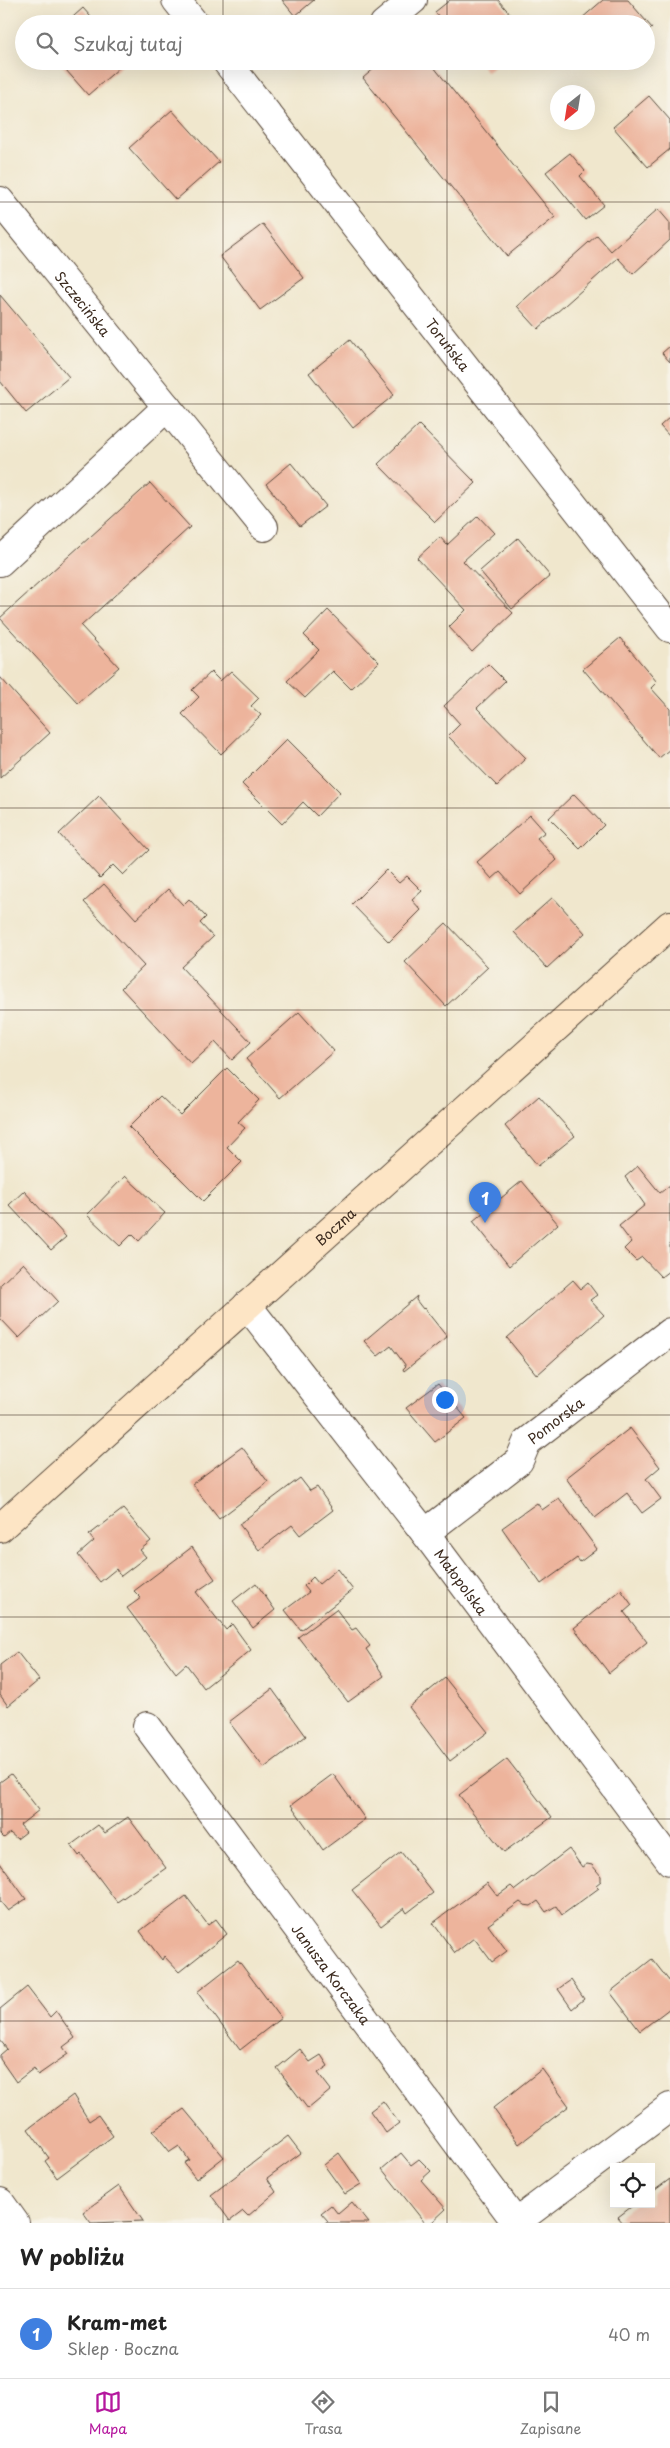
<!DOCTYPE html>
<html lang="pl">
<head>
<meta charset="utf-8">
<style>
	:root { --surface:#fff; --page:#f6f6f6; --text:#222; --muted:#767676; --line:#e0e0e0; --accent:#b5179e }
	body { margin:0; font-family:"Playpen Sans",sans-serif; background:var(--page); color:var(--text) }
	.controls { position:absolute; right:15px; bottom:15px; display:grid; overflow:hidden; border-radius:0px; box-shadow:0 5px 20px #0002 }
	.controls button { width:45px; height:45px; display:grid; place-items:center; padding:0; border:0; border-bottom:1px solid var(--line); background:var(--surface); color:var(--text); font:25px sans-serif }
	.compass { position:absolute; left:550px; top:85px; width:45px; height:45px; border-radius:50%; background:var(--surface); box-shadow:0 5px 20px #0002; rotate:210deg }
	.you { position:absolute; left:444px; top:1399px; width:18px; height:18px; margin:-12px; border:4px solid #fff; border-radius:50%; background:#1a73e8; box-shadow:0 0 0 8px #1a73e833 }
	.badge { display:grid; place-items:center; width:32px; height:32px; border-radius:50%; background:var(--accent); color:#fff; font-size:16px; font-weight:700 }
	.pin { position:absolute; translate:-50% -41px; filter:drop-shadow(0 1px 2px #0008) }
	.pin::after { content:''; position:absolute; top:26px; width:18px; height:15px; background:inherit; clip-path:polygon(0 0,100% 0,50% 100%) }
	.list { margin:0; padding:0; list-style:none }
	h2 { display:flex; justify-content:space-between; align-items:center; height:65px; margin:0; padding:0 20px; font-size:21px }
	h2 small { font-size:16px; font-weight:400; color:var(--muted) }
	.list li { display:grid; grid-template-columns:32px 1fr auto; gap:15px; align-items:center; box-sizing:border-box; height:90px; padding:0 20px; border-top:1px solid var(--line) }
	.list b { display:block; font-size:19px; white-space:nowrap }
	.list p { margin:0; font-size:16px; white-space:nowrap; color:var(--muted) }
	.list em { font-size:16px; font-style:normal; color:var(--muted) }
	.icon { flex:none; width:28px; height:28px; fill:none; stroke:currentColor; stroke-width:2; stroke-linecap:round; stroke-linejoin:round }
	.map { position:relative; flex:none; width:670px; height:2223px; overflow:hidden }
	.search { position:absolute; background:var(--surface); box-shadow:0 5px 20px #0002; left:15px; right:15px; top:15px; height:55px; display:flex; align-items:center; gap:12px; box-sizing:border-box; padding:0 18px; border-radius:28px; color:var(--muted); font-size:19px }
	.sheet { height:155px; background:var(--surface) }
	nav { display:flex; justify-content:space-around; align-items:center; box-sizing:border-box; height:70px; border-top:1px solid var(--line); background:var(--surface); font-size:14px; color:var(--muted) }
	nav a { display:grid; justify-items:center; gap:2px }
	nav .on { color:var(--accent) }
	.map>svg:first-child { display:block }
	.building { fill:#edb49c }
	.lines { fill:none; stroke-linecap:round; stroke-linejoin:round }
	.street-casing { stroke:#564638; stroke-width:30 }
	.secondary-casing { stroke:#564638; stroke-width:30 }
	.street { stroke:#fff; stroke-width:28 }
	.secondary { stroke:#fde5c5; stroke-width:28 }
	.grid { fill:none; stroke:#3b2a1e; stroke-width:1; stroke-opacity:0.55 }
	.labels { text-anchor:middle; dominant-baseline:central; stroke-width:5; stroke-linejoin:round; paint-order:stroke }
	.street-label { font-size:14px; fill:#3b2a1e; stroke:#f7f3e8 }
</style>
</head>
<body>
<div class="map">
<svg width="670" height="2223" viewBox="0 0 670 2223">
	<rect width="100%" height="100%" fill="#f7f3e8"/>
	<filter id="ink" filterUnits="userSpaceOnUse"><feTurbulence type="fractalNoise" baseFrequency=".02" numOctaves="2"/><feDisplacementMap in="SourceGraphic" scale="10" xChannelSelector="R" yChannelSelector="G"/><feConvolveMatrix kernelMatrix="1 2 1 2 8 2 1 2 1" color-interpolation-filters="sRGB"/></filter>
	<filter id="wash" filterUnits="userSpaceOnUse"><feTurbulence type="fractalNoise" baseFrequency=".0096" numOctaves="4" result="noise"/><feDisplacementMap in="SourceGraphic" scale="20" xChannelSelector="R" yChannelSelector="G"/><feGaussianBlur stdDeviation="1.12" result="paint"/><feColorMatrix in="noise" values="0 0 0 0 0 0 0 0 0 0 0 0 0 0 0 0 0 1.4 0 .05"/><feComposite in="paint" operator="in"/></filter>
	<g filter="url(#wash)">
		<rect width="100%" height="100%" fill="#f0e7cd"/>
		<g id="blocks">
			<g class="building">
				<path d="M282 0H314L295 16Z"/>
				<path d="M450 0H498L519 24H445L435 12Z"/>
				<path d="M603 0H628L652 28 646 33V24H586L581 19Z"/>
				<path d="M83 8 97 24H65Z"/>
				<path d="M58 61H127L88 95Z"/>
				<path d="M383 61H429L555 217 507 256 363 78Z"/>
				<path d="M478 61H500L487 72Z"/>
				<path d="M649 96 670 120V149L648 167 613 127Z"/>
				<path d="M172 110 219 162 176 200 129 148Z"/>
				<path d="M570 153 585 171 580 176 604 205 585 220 546 172Z"/>
				<path d="M658 209 670 223V240L633 274 618 258 538 329 517 306 597 235 611 251Z"/>
				<path d="M263 224 304 278 260 310 220 256Z"/>
				<path d="M0 295 69 377 26 413 0 381Z"/>
				<path d="M350 340 394 395 353 428 309 373Z"/>
				<path d="M670 346V362L662 353Z"/>
				<path d="M670 417V437L660 426Z"/>
				<path d="M419 425 476 483 435 522 378 464Z"/>
				<path d="M291 463 326 506 300 526 266 484Z"/>
				<path d="M150 483 190 527 81 626 119 667 78 703 0 618Z"/>
				<path d="M478 516 494 533 463 561 513 613 472 652 449 627 466 610 417 558 440 537 447 545Z"/>
				<path d="M518 538 550 576 512 609 480 571Z"/>
				<path d="M328 610 379 662 351 689 333 671 305 698 287 681 319 650 304 635Z"/>
				<path d="M620 638 657 682 651 688 670 709V749L659 758 583 669Z"/>
				<path d="M488 664 505 681 477 708 526 758 497 786 448 736 460 724 444 706Z"/>
				<path d="M231 671 259 698 251 706 261 715 221 754 182 714 199 697 192 690 211 672 220 681Z"/>
				<path d="M0 677 50 733 0 778Z"/>
				<path d="M287 739 340 792 317 816 303 802 282 824 242 784Z"/>
				<path d="M574 794 604 825 580 849 549 818Z"/>
				<path d="M99 796 149 850 123 875 113 865 100 878 59 834Z"/>
				<path d="M530 815 545 832 537 838 557 860 520 894 500 872 492 879 477 862Z"/>
				<path d="M386 870 399 883 407 876 422 891 412 900 421 910 389 942 352 904Z"/>
				<path d="M104 884 136 919 168 889 183 905 189 899 206 917 200 923 213 937 181 967 251 1042 232 1060 215 1042 191 1064 121 988 144 966 84 902Z"/>
				<path d="M553 897 585 933 547 968 514 932Z"/>
				<path d="M446 923 488 967 446 1006 405 962Z"/>
				<path d="M299 1012 334 1051 280 1098 246 1059Z"/>
				<path d="M227 1068 259 1100 238 1122 245 1128 227 1147 242 1162 203 1201 129 1127 160 1096 180 1115Z"/>
				<path d="M539 1096 575 1136 538 1166 505 1126Z"/>
				<path d="M638 1166 660 1193 670 1185V1270L661 1277 642 1257 636 1261 624 1249 631 1242 619 1226 645 1205 625 1177Z"/>
				<path d="M125 1176 165 1213 139 1241 132 1234 120 1246 87 1215Z"/>
				<path d="M522 1181 558 1224 509 1266 473 1221Z"/>
				<path d="M24 1191 66 1237 51 1250 9 1205Z"/>
				<path d="M23 1263 58 1301 19 1338 0 1318V1285Z"/>
				<path d="M573 1280 581 1289 588 1283 597 1295 590 1300 604 1315 537 1375 507 1338Z"/>
				<path d="M417 1296 416 1300 423 1309 424 1308 447 1337 404 1371 403 1369 406 1366 391 1346 378 1356 364 1341Z"/>
				<path d="M438 1384 466 1418 435 1442 406 1408Z"/>
				<path d="M630 1428 660 1467 646 1479 661 1499 642 1513 627 1493 595 1518 566 1478Z"/>
				<path d="M242 1447 268 1482 219 1519 192 1484Z"/>
				<path d="M300 1478 310 1491 317 1487 333 1510 300 1535 292 1525 259 1550 239 1524Z"/>
				<path d="M559 1498 597 1549 580 1562 577 1558 541 1584 502 1528 537 1503 542 1510Z"/>
				<path d="M123 1509 151 1541 140 1550 146 1557 121 1576 116 1569 100 1582 78 1555 94 1541 89 1535Z"/>
				<path d="M192 1547 215 1579 196 1592 226 1630 232 1624 251 1650 204 1688 186 1664 176 1673 127 1608 141 1598 134 1591Z"/>
				<path d="M337 1569 353 1590 301 1630 285 1610 309 1592 304 1586 313 1577 319 1584Z"/>
				<path d="M256 1583 275 1610 253 1628 233 1601Z"/>
				<path d="M621 1590 632 1605 624 1612 647 1642 609 1673 574 1628Z"/>
				<path d="M336 1609 352 1630 356 1628 370 1646 366 1649 384 1676 348 1702 298 1637Z"/>
				<path d="M17 1652 39 1680 8 1706 0 1695V1665Z"/>
				<path d="M445 1678 488 1732 450 1761 409 1707Z"/>
				<path d="M272 1689 306 1736 264 1768 229 1722Z"/>
				<path d="M507 1759 552 1817 504 1852 459 1795Z"/>
				<path d="M11 1774 39 1810 20 1825 26 1832 17 1839 10 1833 4 1838 0 1834V1782Z"/>
				<path d="M333 1774 365 1819 323 1850 291 1805Z"/>
				<path d="M128 1817 166 1868 117 1902 81 1854 79 1856 71 1845 98 1825 105 1833Z"/>
				<path d="M569 1849 582 1867 587 1864 592 1865 601 1876V1881L596 1885 599 1888 562 1915 556 1906 546 1912 538 1901 531 1906 524 1905 520 1902 488 1925 507 1951 492 1962 474 1938 455 1953 433 1923 487 1883 497 1896 511 1886 515 1890Z"/>
				<path d="M401 1852 433 1893 407 1913 404 1908 381 1926 352 1890Z"/>
				<path d="M0 1863 26 1899 8 1911 0 1901Z"/>
				<path d="M186 1896 208 1925 216 1919 227 1934 179 1972 164 1956 162 1960 140 1931Z"/>
				<path d="M652 1959 670 1982V2008L640 2031 610 1992Z"/>
				<path d="M238 1960 281 2018 240 2050 197 1992Z"/>
				<path d="M571 1980 584 1999 572 2009 558 1989Z"/>
				<path d="M27 1987 50 2017 56 2011 75 2038 63 2047 68 2054 38 2075 34 2068 16 2082 0 2059V2055L7 2049 0 2040V2009Z"/>
				<path d="M300 2049 310 2062 321 2055 328 2066 318 2073 331 2090 308 2109 277 2068Z"/>
				<path d="M542 2069 569 2106 519 2144 493 2108Z"/>
				<path d="M73 2095 89 2121 98 2115 113 2136 57 2178 45 2161 49 2158 28 2129Z"/>
				<path d="M383 2101 399 2123 386 2133 370 2111Z"/>
				<path d="M184 2109 224 2157 196 2179 184 2163 189 2160 179 2146 170 2152 153 2131Z"/>
				<path d="M288 2136 301 2153 267 2178 276 2192 248 2216 243 2211 230 2221 211 2195Z"/>
				<path d="M339 2153 361 2184 345 2194 324 2165Z"/>
				<path d="M401 2153 411 2165 419 2159 431 2171 421 2180 446 2209 431 2223H425L382 2169Z"/>
				<path d="M670 2179V2223H623L618 2217 635 2204H651V2193Z"/>
				<path d="M119 2186 143 2221 91 2223 83 2212Z"/>
				<path d="M352 2202 369 2223H325L328 2221 321 2213 331 2205 338 2214Z"/>
			</g>
		</g>
	</g>
	<g filter="url(#ink)">
		<use href="#blocks" fill-opacity="0" stroke="#564638" stroke-width="1"/>
		<g class="lines">
			<defs>
				<g id="street">
					<path d="M176 0 195 24"/>
					<path d="M384 24 413 0"/>
					<path id="s1" d="M226 61 670 628"/>
					<path id="s2" d="M0 201 264 527"/>
					<path d="M0 562 167 407"/>
					<path id="s3" d="M247 1305 425 1533 670 1861"/>
					<path id="s4" d="M425 1533 519 1461 527 1442 670 1332"/>
					<path id="s5" d="M147 1726 516 2222"/>
					<path d="M0 2202 15 2223"/>
					<path d="M515 2223 670 2107"/>
				</g>
				<g id="secondary">
					<path id="s6" d="M0 1528 670 925"/>
				</g>
			</defs>
			<use href="#street" class="street-casing"/>
			<use href="#secondary" class="secondary-casing"/>
			<use href="#street" class="street"/>
			<use href="#secondary" class="secondary"/>
		</g>
	</g>
	<path class="grid" d="M223 0V24M447 0V24M223 61V2223M447 61V2223M0 202H670M0 404H670M0 606H670M0 808H670M0 1010H670M0 1213H670M0 1415H670M0 1617H670M0 1819H670M0 2021H670"/>
	<g class="labels">
		<g class="street-label">
			<text stroke="none"><textPath href="#s2" startOffset="132">Szczecińska</textPath></text>
			<text stroke="none"><textPath href="#s1" startOffset="360">Toruńska</textPath></text>
			<text stroke="none"><textPath href="#s6" startOffset="451">Boczna</textPath></text>
			<text stroke="none"><textPath href="#s4" startOffset="175">Pomorska</textPath></text>
			<text stroke="none"><textPath href="#s3" startOffset="350">Małopolska</textPath></text>
			<text stroke="none"><textPath href="#s5" startOffset="309">Janusza Korczaka</textPath></text>
		</g>
	</g>
</svg>
<div class="controls">
<button><svg class="icon" aria-label="locate" viewBox="0 0 24 24"><circle cx="12" cy="12" r="6"/><path d="M12 2v4M12 18v4M2 12h4M18 12h4"/></svg></button>
</div>
<svg class="compass" viewBox="-18 -18 36 36"><path d="M0-13l5 13h-10z" fill="#e53935"/><path d="M0 13l5-13h-10z" fill="#767676"/></svg>
<div class="you"></div>
<div class="pin badge" style="left:485px;top:1223px;background:#3f7fe0">1</div>
<div class="search"><svg class="icon" aria-label="search" viewBox="0 0 24 24"><circle cx="10" cy="10" r="6"/><path d="M15 15l6 6"/></svg>Szukaj tutaj</div>
</div>
<section class="sheet">
<h2>W pobliżu<small></small></h2>
<ul class="list">
<li><span class="badge" style="background:#3f7fe0">1</span><div><b>Kram-met</b><p>Sklep · Boczna</p></div><em>40 m</em></li>
</ul>
</section>
<nav>
<a class="on"><svg class="icon" aria-label="map" viewBox="0 0 24 24"><path d="M3 6l6-2 6 2 6-2v14l-6 2-6-2-6 2zM9 4v14M15 6v14"/></svg>Mapa</a>
<a><svg class="icon" aria-label="directions" viewBox="0 0 24 24"><path d="M12 3l9 9-9 9-9-9zM9 14v-3h6M13 9l2 2-2 2"/></svg>Trasa</a>
<a><svg class="icon" aria-label="saved" viewBox="0 0 24 24"><path d="M7 4h10v16l-5-4-5 4z"/></svg>Zapisane</a>
</nav>
</body>
</html>
